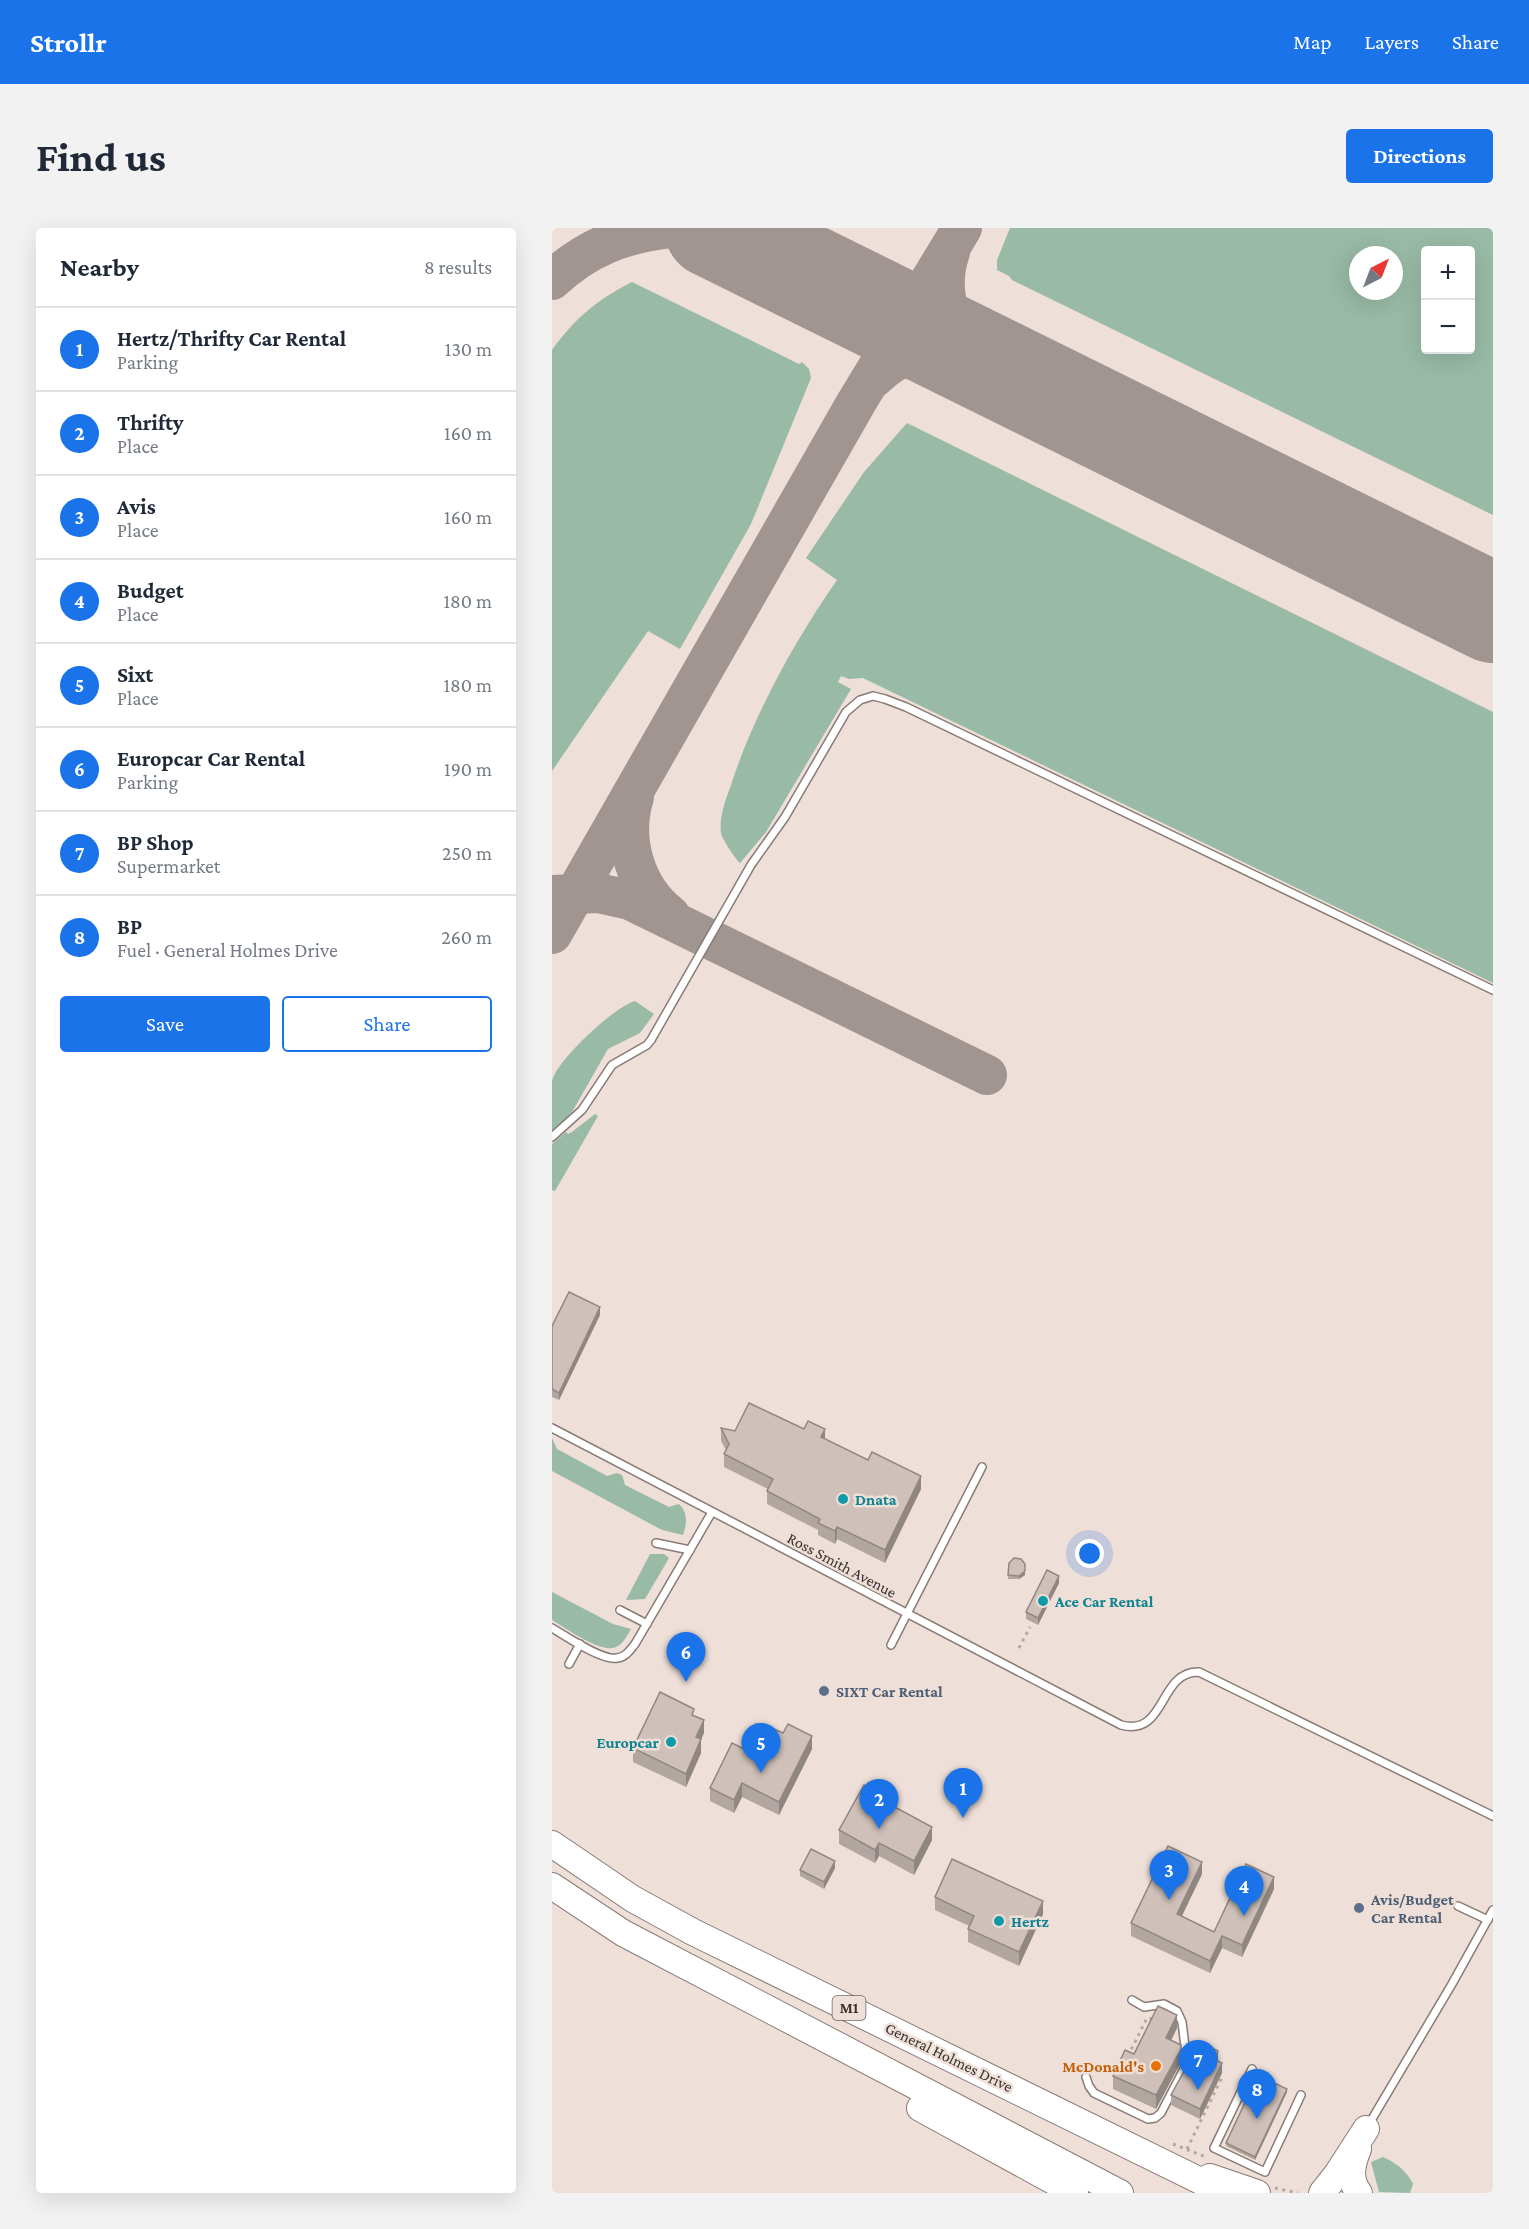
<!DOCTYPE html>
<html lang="en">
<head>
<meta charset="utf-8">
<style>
	:root { --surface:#fff; --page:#f2f2f3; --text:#1f2937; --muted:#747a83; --line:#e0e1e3; --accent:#1a73e8 }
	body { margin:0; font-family:"Crimson Pro",serif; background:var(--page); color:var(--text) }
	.controls { position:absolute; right:18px; top:18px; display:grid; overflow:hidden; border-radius:6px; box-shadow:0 6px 24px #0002 }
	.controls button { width:54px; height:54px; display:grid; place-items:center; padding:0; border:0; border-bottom:2px solid var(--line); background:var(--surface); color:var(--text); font:30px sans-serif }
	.compass { position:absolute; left:797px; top:18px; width:54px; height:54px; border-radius:50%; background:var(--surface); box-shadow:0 6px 24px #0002; rotate:42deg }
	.you { position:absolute; left:538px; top:1326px; width:21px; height:21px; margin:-15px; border:4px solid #fff; border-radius:50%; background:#1a73e8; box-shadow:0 0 0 9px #1a73e833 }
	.badge { display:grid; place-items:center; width:39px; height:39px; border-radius:50%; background:var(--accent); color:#fff; font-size:20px; font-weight:700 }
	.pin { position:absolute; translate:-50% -50px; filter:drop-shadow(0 2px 3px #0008) }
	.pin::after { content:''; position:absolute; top:32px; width:21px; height:18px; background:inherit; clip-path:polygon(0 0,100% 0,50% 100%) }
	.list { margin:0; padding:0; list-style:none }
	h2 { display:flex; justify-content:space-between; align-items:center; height:78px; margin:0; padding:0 24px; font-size:26px }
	h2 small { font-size:20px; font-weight:400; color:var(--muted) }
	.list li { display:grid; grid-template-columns:39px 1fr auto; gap:18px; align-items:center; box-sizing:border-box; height:84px; padding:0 24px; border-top:2px solid var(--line) }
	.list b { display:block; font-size:22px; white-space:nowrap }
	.list p { margin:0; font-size:20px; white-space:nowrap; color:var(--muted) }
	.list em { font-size:20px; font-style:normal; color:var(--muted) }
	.actions { display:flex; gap:12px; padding:18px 24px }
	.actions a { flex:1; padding:14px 0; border:2px solid var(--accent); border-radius:6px; text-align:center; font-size:21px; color:var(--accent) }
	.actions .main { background:var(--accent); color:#fff }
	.map { position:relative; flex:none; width:941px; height:1965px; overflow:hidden; border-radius:6px }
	header { display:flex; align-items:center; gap:36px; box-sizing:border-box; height:84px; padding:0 30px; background:var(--accent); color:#fff }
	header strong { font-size:28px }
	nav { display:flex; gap:33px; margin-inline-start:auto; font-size:21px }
	.intro { display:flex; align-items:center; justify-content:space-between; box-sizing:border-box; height:144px; padding:0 36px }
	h1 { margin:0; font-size:42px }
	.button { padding:15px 27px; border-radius:6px; background:var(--accent); color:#fff; font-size:21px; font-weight:700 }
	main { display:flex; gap:36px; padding:0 36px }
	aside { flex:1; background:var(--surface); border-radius:6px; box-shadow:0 6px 24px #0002 }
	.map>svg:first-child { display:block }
	.green { fill:#98baa6; fill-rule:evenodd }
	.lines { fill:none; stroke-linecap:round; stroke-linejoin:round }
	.taxiway { stroke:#a09590; stroke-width:40 }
	.runway { stroke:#a09590; stroke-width:100 }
	.lane-casing { stroke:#887b75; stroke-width:10 }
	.highway-casing { stroke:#887b75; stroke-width:28 }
	.path { stroke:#b4a8a2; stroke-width:3; stroke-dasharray:3 4.5; stroke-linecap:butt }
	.lane { stroke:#fff; stroke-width:7 }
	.highway { stroke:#fff; stroke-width:26 }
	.wall { fill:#b2a6a0 }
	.shaded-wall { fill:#918782 }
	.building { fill:#cfc1ba; stroke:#918782; stroke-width:1.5 }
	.culture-dot { fill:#0f9aa8; stroke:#eedfd8; stroke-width:2 }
	.service-dot { fill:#5c6f8a; stroke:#eedfd8; stroke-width:2 }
	.food-dot { fill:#e8710a; stroke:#eedfd8; stroke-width:2 }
	.labels { text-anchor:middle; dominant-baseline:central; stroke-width:5; stroke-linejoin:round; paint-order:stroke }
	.shield { fill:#eedfd8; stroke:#6e6662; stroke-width:1.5 }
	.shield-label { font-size:15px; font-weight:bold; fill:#37322f }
	.culture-label { font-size:16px; font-weight:bold; fill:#0d838f; stroke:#eedfd8; text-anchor:start }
	.street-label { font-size:16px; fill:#37322f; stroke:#eedfd8 }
	.service-label { font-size:16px; font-weight:bold; fill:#4e5e75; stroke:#eedfd8; text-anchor:start }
	.food-label { font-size:16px; font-weight:bold; fill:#c56008; stroke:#eedfd8; text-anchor:end }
</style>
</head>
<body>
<header>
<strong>Strollr</strong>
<nav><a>Map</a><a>Layers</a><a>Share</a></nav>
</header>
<div class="intro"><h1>Find us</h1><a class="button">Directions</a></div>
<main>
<aside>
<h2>Nearby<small>8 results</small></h2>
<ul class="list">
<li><span class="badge">1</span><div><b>Hertz/Thrifty Car Rental</b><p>Parking</p></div><em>130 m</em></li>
<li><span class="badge">2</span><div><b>Thrifty</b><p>Place</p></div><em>160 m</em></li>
<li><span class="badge">3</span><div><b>Avis</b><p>Place</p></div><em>160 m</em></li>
<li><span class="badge">4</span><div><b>Budget</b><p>Place</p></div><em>180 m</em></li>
<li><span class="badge">5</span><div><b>Sixt</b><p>Place</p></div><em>180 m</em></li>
<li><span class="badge">6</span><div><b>Europcar Car Rental</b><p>Parking</p></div><em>190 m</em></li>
<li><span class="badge">7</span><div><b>BP Shop</b><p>Supermarket</p></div><em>250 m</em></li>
<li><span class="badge">8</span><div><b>BP</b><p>Fuel · General Holmes Drive</p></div><em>260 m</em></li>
</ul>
<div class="actions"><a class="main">Save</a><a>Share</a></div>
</aside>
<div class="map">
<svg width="941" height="1965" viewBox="0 0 941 1965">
	<rect width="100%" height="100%" fill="#eedfd8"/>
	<g class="green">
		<path d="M458 0H941V287L460 52 457 48 445 42V32ZM874 22H918V122H874ZM806 27H842V63H806Z"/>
		<path d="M80 54 247 136 250 134 257 141 259 150 199 296 128 421 96 403 0 543V122C22 91 46 71 80 54Z"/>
		<path d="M355 195 941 484V755L311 450 297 451 289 448 286 454 299 461 214 604 188 635C184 632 169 609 169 605 167 590 173 573 178 560 200 490 243 412 285 352L254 330 312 244Z"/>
		<path d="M83 773 102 786 88 805 56 821 20 884 0 904C0 891 0 864 0 853 5 832 62 779 83 773Z"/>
		<path d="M43 886 46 888 3 963 0 962V916L14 904 16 906 20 904Z"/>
		<path d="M0 1210 5 1221 55 1248 65 1245 70 1247 73 1257 117 1279 127 1276C136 1285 135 1295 131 1307L110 1302 0 1243Z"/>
		<path d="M98 1326H112L117 1330 93 1371 74 1372Z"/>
		<path d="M0 1364 61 1396 79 1401C75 1408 71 1416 64 1419 49 1426 14 1400 0 1392Z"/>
		<path d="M831 1929C844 1935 854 1942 861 1956L858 1965 827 1964 819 1934Z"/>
	</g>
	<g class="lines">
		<g class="taxiway">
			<path d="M120 0 155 3 180 11 325 81"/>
			<path d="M398 24C384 65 399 113 439 134"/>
			<path d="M0 52C34 20 72 5 118 0"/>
			<path d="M322 150C345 126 382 114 414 127L514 175"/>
			<path d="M82 569C69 611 83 660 118 687"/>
			<path d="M0 667 46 665 78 672 435 847"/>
			<path d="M0 706 304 175 410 0"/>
		</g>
		<path class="runway" d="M162 0 941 385"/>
		<defs>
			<g id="lane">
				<path d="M0 909 30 882 60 837 95 817 99 812 199 637 233 589 294 484 308 472 321 468 333 471 354 479 941 762"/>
				<path d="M0 1200 569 1497C615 1509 606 1443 647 1444L941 1588"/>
				<path d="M104 1315 138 1322"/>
				<path d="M68 1382 95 1396"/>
				<path d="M0 1400C14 1408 50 1433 65 1430 74 1429 78 1422 83 1416L160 1284"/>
				<path d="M339 1417 430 1239"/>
				<path d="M17 1436 28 1416"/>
				<path d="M906 1678 936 1692"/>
				<path d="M700 1841 662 1920 713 1944 749 1867"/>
				<path d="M534 1849 537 1858 542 1865 596 1891 603 1890 609 1885 635 1835 630 1794 625 1783 612 1776 592 1779 580 1772"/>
				<path d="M817 1896 900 1756 941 1682"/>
			</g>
			<g id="highway">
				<path d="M0 1616 81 1671 141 1704 673 1965"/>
				<path d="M0 1658 71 1705 568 1965"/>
				<path d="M368 1880 523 1965"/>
				<path d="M806 1921C800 1936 796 1951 807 1965"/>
				<path d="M658 1949 705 1965"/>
				<path d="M770 1965 785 1946 814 1901"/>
			</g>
		</defs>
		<use href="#lane" class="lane-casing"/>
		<use href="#highway" class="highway-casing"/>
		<g class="path">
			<path d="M467 1420 478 1399"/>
			<path d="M576 1828 595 1790 603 1791"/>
			<path d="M621 1916 654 1929"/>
			<path d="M635 1921 671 1847"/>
			<path d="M723 1960 746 1965"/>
		</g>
		<use href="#lane" class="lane"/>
		<use href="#highway" class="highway"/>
	</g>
	<g class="wall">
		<path d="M48 1087 7 1172 0 1169V1098Z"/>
		<path d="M169 1200 183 1203 252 1201 273 1211 369 1261 333 1335 285 1311 283 1316 266 1307V1302L215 1276V1263L216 1261 172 1239V1226L174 1222 169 1213Z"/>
		<path d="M457 1335 473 1336V1347L467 1351H456Z"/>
		<path d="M507 1355 486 1397 474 1391V1384Z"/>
		<path d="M142 1488 152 1505 149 1511V1525L134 1559 81 1534V1520Z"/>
		<path d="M220 1505 260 1521 227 1587 190 1569 182 1585 158 1573V1560L192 1521Z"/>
		<path d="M341 1578 380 1612 362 1647 327 1628 323 1635 287 1616V1602Z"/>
		<path d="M283 1640 272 1661 248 1648V1642Z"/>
		<path d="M650 1646 630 1688 662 1704 722 1661 690 1729 670 1720 658 1745 579 1708V1695Z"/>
		<path d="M383 1669 491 1686 467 1738 416 1714V1701L417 1698 383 1682Z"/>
		<path d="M625 1800 619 1812 629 1834 604 1881 561 1861V1848L582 1826Z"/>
		<path d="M666 1833 670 1845 648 1891 619 1877V1867Z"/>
		<path d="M735 1864 703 1932 674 1918V1915Z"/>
	</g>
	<g class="shaded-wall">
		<path d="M48 1079V1087L7 1172V1165Z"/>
		<path d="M273 1201V1214L269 1209Z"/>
		<path d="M369 1248V1261L333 1335V1322Z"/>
		<path d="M285 1299V1311L283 1316V1303Z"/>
		<path d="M473 1343V1347L467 1351V1348Z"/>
		<path d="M507 1348V1355L486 1397V1390Z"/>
		<path d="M152 1492V1505L144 1522V1509Z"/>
		<path d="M260 1508V1521L227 1587V1574Z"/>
		<path d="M149 1511V1525L134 1559V1546Z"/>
		<path d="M190 1555V1569L182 1585V1572Z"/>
		<path d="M380 1599V1612L362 1647V1633Z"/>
		<path d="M327 1615V1628L323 1635V1622Z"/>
		<path d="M283 1633V1640L272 1661V1654Z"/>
		<path d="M650 1634V1646L625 1698V1686Z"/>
		<path d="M722 1649V1661L690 1729V1717Z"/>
		<path d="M491 1673V1686L467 1738V1724Z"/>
		<path d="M670 1708V1720L658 1745V1733Z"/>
		<path d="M625 1787V1800L614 1823V1810Z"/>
		<path d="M629 1821V1834L604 1881V1867Z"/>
		<path d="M666 1823V1833L662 1831Z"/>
		<path d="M670 1835V1845L648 1891V1881Z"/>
		<path d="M735 1861V1864L703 1932V1929Z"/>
	</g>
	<g class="building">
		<path d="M17 1064 48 1079 7 1165 0 1161V1098Z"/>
		<path d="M197 1175 252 1201 256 1193 273 1201 269 1209 316 1232 320 1224 369 1248 333 1322 285 1299 283 1303 266 1295 268 1291 215 1263 221 1251 172 1226 177 1216 169 1200 183 1203Z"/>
		<path d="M462 1330 469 1331 473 1336V1343L467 1348 456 1347 457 1335Z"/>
		<path d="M495 1342 507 1348 486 1390 474 1384Z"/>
		<path d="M108 1464 142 1481 140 1487 152 1492 144 1509 149 1511 134 1546 81 1520Z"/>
		<path d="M204 1496 220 1505 222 1501 231 1505 236 1496 260 1508 227 1574 190 1555 182 1572 158 1560 180 1515 192 1521Z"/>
		<path d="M312 1557 341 1573 339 1577 380 1599 362 1633 327 1615 323 1622 287 1602Z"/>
		<path d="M616 1618 650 1634 625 1686 662 1704 694 1636 722 1649 690 1717 670 1708 658 1733 579 1695Z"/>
		<path d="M259 1621 283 1633 272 1654 248 1642Z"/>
		<path d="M400 1631 491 1673 467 1724 416 1701 422 1688 383 1669Z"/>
		<path d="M606 1778 625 1787 614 1810 629 1817V1821L604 1867 561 1848 573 1822 582 1826Z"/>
		<path d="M648 1814 666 1823 662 1831 670 1835 648 1881 619 1867Z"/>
		<path d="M706 1847 735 1861 703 1929 674 1915Z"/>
	</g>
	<g class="culture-dot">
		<circle cx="291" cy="1271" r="6"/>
		<circle cx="491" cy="1373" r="6"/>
		<circle cx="119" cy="1514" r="6"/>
		<circle cx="447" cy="1693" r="6"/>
	</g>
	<g class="service-dot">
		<circle cx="272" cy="1463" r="6"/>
		<circle cx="807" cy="1680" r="6"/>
	</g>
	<circle class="food-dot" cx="604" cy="1838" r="6"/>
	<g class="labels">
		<rect class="shield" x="280.5" y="1768" width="33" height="24" rx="4.5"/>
		<g class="shield-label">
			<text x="297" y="1780">M1</text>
		</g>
		<g class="culture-label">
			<text x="303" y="1271">Dnata</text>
			<text x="503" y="1373">Ace Car Rental</text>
			<text x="107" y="1514" text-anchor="end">Europcar</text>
			<text x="459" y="1693">Hertz</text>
		</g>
		<g class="street-label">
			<text transform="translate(290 1337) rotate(28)">Ross Smith Avenue</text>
			<text transform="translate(397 1829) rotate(26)">General Holmes Drive</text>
		</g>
		<g class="service-label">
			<text x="284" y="1463">SIXT Car Rental</text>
			<text x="819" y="1671">Avis/Budget<tspan x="819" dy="18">Car Rental</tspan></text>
		</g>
		<g class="food-label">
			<text x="592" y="1838">McDonald's</text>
		</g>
	</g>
</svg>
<div class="controls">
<button>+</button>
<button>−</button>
</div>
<svg class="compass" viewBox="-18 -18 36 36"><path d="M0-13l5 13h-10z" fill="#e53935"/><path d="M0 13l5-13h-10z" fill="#747a83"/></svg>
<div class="you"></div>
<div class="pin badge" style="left:411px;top:1590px">1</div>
<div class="pin badge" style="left:327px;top:1601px">2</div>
<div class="pin badge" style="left:617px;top:1672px">3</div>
<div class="pin badge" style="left:692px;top:1688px">4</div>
<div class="pin badge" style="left:209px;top:1545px">5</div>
<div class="pin badge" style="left:134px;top:1454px">6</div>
<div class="pin badge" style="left:646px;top:1862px">7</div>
<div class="pin badge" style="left:705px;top:1891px">8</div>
</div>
</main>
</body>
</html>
